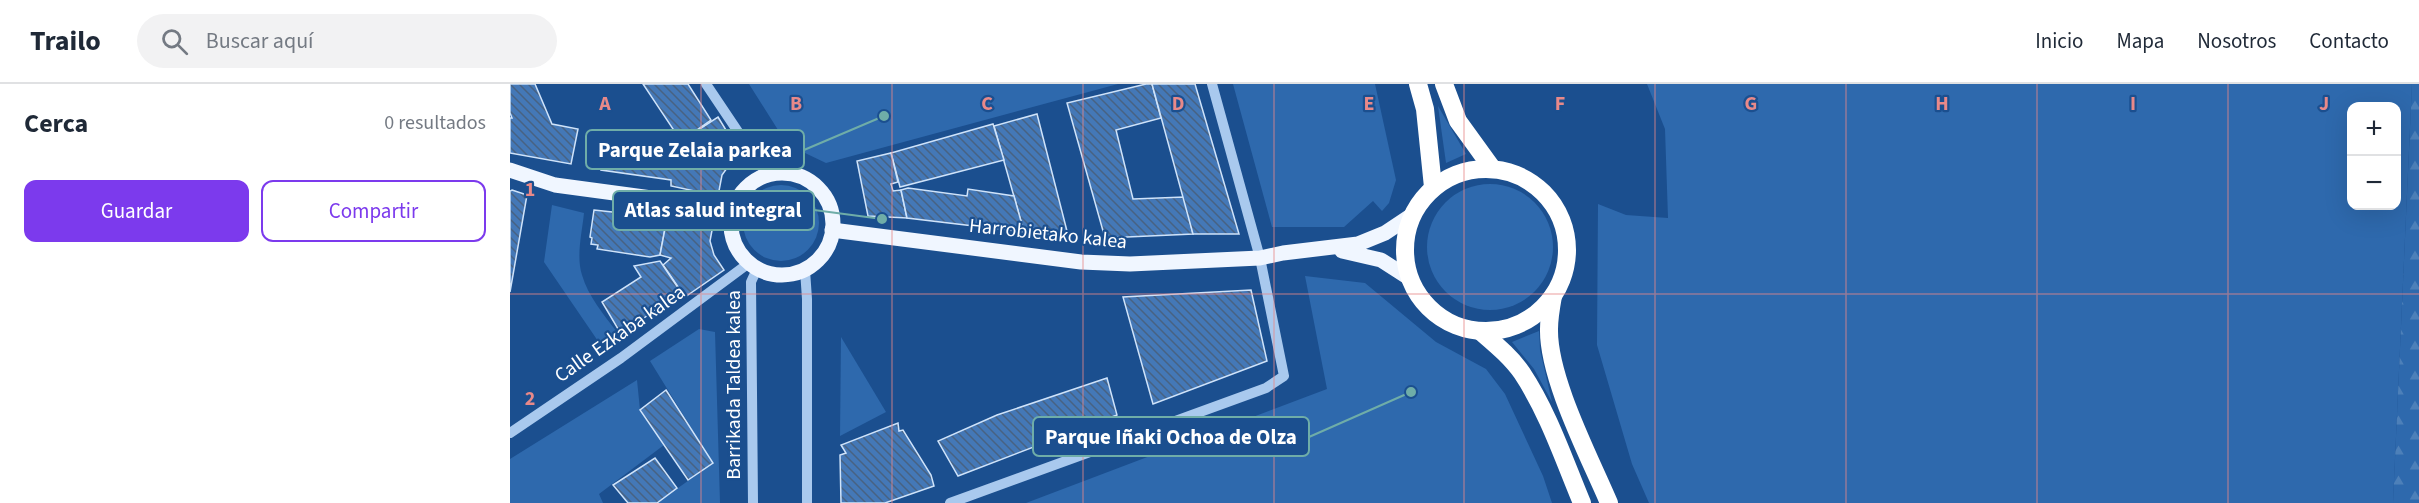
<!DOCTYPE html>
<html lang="es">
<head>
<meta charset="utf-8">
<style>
	:root { --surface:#fff; --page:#f2f2f3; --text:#1f2937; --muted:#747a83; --line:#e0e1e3; --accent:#7c3aed }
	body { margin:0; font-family:"Source Sans 3",sans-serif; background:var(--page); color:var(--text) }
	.controls { position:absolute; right:18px; top:18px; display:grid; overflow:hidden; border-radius:12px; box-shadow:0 6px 24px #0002 }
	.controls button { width:54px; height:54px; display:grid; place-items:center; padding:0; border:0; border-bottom:2px solid var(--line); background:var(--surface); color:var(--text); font:30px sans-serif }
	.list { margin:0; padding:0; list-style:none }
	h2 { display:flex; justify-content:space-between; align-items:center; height:78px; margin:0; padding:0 24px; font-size:26px }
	h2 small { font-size:20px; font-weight:400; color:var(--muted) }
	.actions { display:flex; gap:12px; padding:18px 24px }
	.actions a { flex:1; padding:14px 0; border:2px solid var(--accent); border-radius:12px; text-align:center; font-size:21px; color:var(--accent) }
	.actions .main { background:var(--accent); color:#fff }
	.icon { flex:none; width:33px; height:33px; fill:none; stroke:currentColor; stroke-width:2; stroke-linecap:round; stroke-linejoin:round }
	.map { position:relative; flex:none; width:1909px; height:419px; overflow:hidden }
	header { display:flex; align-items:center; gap:36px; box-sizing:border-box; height:84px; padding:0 30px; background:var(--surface); border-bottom:2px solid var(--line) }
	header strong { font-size:28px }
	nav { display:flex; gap:33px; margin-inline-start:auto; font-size:21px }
	.search { width:420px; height:54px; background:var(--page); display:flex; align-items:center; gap:15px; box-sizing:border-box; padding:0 21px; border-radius:33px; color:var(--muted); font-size:22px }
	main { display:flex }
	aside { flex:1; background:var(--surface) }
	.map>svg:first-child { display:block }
	.green { fill:#2e69ad; fill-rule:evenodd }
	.forest { fill:url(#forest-firs) }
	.building { fill:url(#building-back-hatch); stroke:#cfe3fa; stroke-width:1.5 }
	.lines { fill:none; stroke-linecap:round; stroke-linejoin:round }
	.minor { stroke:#a9c9ee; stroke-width:10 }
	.major { stroke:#f0f6ff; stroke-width:15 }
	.highway { stroke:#fff; stroke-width:18 }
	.grid { fill:none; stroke:#e88989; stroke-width:1.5; stroke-opacity:0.55 }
	.labels { text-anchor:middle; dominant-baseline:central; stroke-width:4.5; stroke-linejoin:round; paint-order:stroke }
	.street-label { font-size:20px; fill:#fff; stroke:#1b4f8f }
	.grid-label { font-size:20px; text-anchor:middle; font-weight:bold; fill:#e88989; stroke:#1b4f8f; stroke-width:4.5; stroke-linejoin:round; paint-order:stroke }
	.leader { fill:none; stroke:#6fada8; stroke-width:2 }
	.callout-dot { fill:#6fada8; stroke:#1b4f8f; stroke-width:2 }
	.callout { fill:#1b4f8f; stroke:#6fada8; stroke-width:2 }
	.callout-label { font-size:21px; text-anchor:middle; font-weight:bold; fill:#fff }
</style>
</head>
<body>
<header>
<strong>Trailo</strong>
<div class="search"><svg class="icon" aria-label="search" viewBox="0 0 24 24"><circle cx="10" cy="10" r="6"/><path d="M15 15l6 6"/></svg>Buscar aquí</div>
<nav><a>Inicio</a><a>Mapa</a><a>Nosotros</a><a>Contacto</a></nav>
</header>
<main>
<aside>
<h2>Cerca<small>0 resultados</small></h2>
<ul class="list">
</ul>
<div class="actions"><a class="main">Guardar</a><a>Compartir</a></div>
</aside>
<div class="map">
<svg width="1909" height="419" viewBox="0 0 1909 419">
	<defs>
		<pattern id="forest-firs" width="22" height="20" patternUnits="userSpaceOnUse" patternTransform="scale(1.5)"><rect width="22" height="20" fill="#2e69ad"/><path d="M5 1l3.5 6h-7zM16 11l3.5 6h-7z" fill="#4d80b9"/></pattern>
		<pattern id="building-back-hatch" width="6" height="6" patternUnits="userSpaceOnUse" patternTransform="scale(1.5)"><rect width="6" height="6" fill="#4478b7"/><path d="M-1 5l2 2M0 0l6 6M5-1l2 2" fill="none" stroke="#486282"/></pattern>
	</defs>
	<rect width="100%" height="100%" fill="#1b4f8f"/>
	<g class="green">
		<path d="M239 0H608L316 79 295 69 280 65Z"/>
		<path d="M723 0H865L886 96 879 119 872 127 863 117 834 143H762Z"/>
		<path d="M1137 0H1902L1883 419H1139L1122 380 1087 261 1088 120 1116 131 1158 134 1155 45ZM1842 22H1886V122H1842Z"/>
		<path d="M928 22 956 70 936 79Z"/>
		<circle cx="980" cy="163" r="63"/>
		<circle cx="271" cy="139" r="38"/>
		<path d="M42 121 74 129C72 149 66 172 72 191 78 212 94 231 107 248L90 260 34 178Z"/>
		<path d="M795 192 855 199 926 258 976 285 995 310 1033 392 1042 419H516L817 305Z"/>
		<path d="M189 245 205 248 210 419H147L203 379 140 277Z"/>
		<path d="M1029 247 1030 266 1042 318 1024 285 1002 258Z"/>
		<path d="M331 253 376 328 330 352Z"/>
		<path d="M127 296 130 326 154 361 89 410 93 419H0V375Z"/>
	</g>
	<path class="forest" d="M1902 0H1909V419H1883Z"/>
	<g class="building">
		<path d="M0 0H25L42 40 68 45 61 80 0 69V34H2L0 29Z"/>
		<path d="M133 0H178L201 36 171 57Z"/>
		<path d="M636 0H642L651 34 606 46 623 115 674 113 683 150 595 154 557 19Z"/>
		<path d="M642 0H685L729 150H683Z"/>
		<path d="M527 30 558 151 514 148 484 42Z"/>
		<path d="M208 33 233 74 217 84 212 91 208 112 161 102V96L91 86 97 52 169 63 171 57Z"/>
		<path d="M483 40 494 76 390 103 381 69Z"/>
		<path d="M381 69 388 98 381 100 383 107 391 106 397 134 358 132 347 77Z"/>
		<path d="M398 104 457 112 458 105 504 112 514 148 397 134 391 106Z"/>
		<path d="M2 106 17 111 0 208V107Z"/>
		<path d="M84 126 157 134 150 171 140 173 87 165 88 161 81 160 82 154 80 153Z"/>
		<path d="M157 134 203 141 200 157 204 171 214 186 175 213 153 181 161 174 150 171Z"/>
		<path d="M150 177 171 208 111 250 92 218 131 193 124 182Z"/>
		<path d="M741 206 757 277 643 320 613 213Z"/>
		<path d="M597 294 607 331 448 392 428 357 487 331Z"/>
		<path d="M156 306 203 379 178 396 130 326Z"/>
		<path d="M388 339 389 347 393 346 421 391 424 402 375 419H331L330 371 336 369 331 361Z"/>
		<path d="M145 374 167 404 147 419H118L103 401Z"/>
	</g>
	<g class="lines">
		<g class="minor">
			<path d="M196 0 257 91"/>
			<path d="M295 186 297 215V419"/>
			<path d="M0 349 111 274 239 179"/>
			<path d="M243 419 241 198 247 185"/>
			<path d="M440 419 756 304 774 292 750 174 702 0"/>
		</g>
		<g class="major">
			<path d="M0 86 45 101 223 125"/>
			<circle cx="272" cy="140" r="51"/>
			<path d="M322 146 571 178 620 180 750 174 773 169 848 160 875 149 902 131"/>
			<path d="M832 167 871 176 899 194"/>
		</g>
		<g class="highway">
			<path d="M908 0 915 25 923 103"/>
			<path d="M934 0 948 37 982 84"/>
			<circle cx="976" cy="166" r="81"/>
			<path d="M1043 212C1041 223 1039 234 1039 245 1038 294 1079 372 1099 419"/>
			<path d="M970 247C985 260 1001 273 1012 289 1038 328 1054 376 1072 419"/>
		</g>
	</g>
	<path class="grid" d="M191 0V419M382 0V419M573 0V419M764 0V419M954 0V419M1145 0V419M1336 0V419M1527 0V419M1718 0V419M0 210H1909"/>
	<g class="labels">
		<g class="street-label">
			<text transform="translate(538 150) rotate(6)">Harrobietako kalea</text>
			<text transform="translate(110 250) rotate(-35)">Calle Ezkaba kalea</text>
			<text transform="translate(224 301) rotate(-90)">Barrikada Taldea kalea</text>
		</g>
	</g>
	<g class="grid-label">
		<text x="95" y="26">A</text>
		<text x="286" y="26">B</text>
		<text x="477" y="26">C</text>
		<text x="668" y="26">D</text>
		<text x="859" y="26">E</text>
		<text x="1050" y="26">F</text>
		<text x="1241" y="26">G</text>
		<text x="1432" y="26">H</text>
		<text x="1623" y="26">I</text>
		<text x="1814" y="26">J</text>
		<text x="20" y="112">1</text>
		<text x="20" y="321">2</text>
	</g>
	<path class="leader" d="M374 32L294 66M372 135L304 126M901 308L799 353"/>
	<g class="callout-dot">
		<circle cx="374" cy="32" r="6"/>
		<circle cx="372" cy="135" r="6"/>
		<circle cx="901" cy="308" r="6"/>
	</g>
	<g class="callout">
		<rect x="76" y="46" width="218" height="39" rx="6"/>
		<rect x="103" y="107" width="201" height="39" rx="6"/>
		<rect x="523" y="333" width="276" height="39" rx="6"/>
	</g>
	<g class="callout-label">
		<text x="185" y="73">Parque Zelaia parkea</text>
		<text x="203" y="133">Atlas salud integral</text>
		<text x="661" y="360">Parque Iñaki Ochoa de Olza</text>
	</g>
</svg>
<div class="controls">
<button>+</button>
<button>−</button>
</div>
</div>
</main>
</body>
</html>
